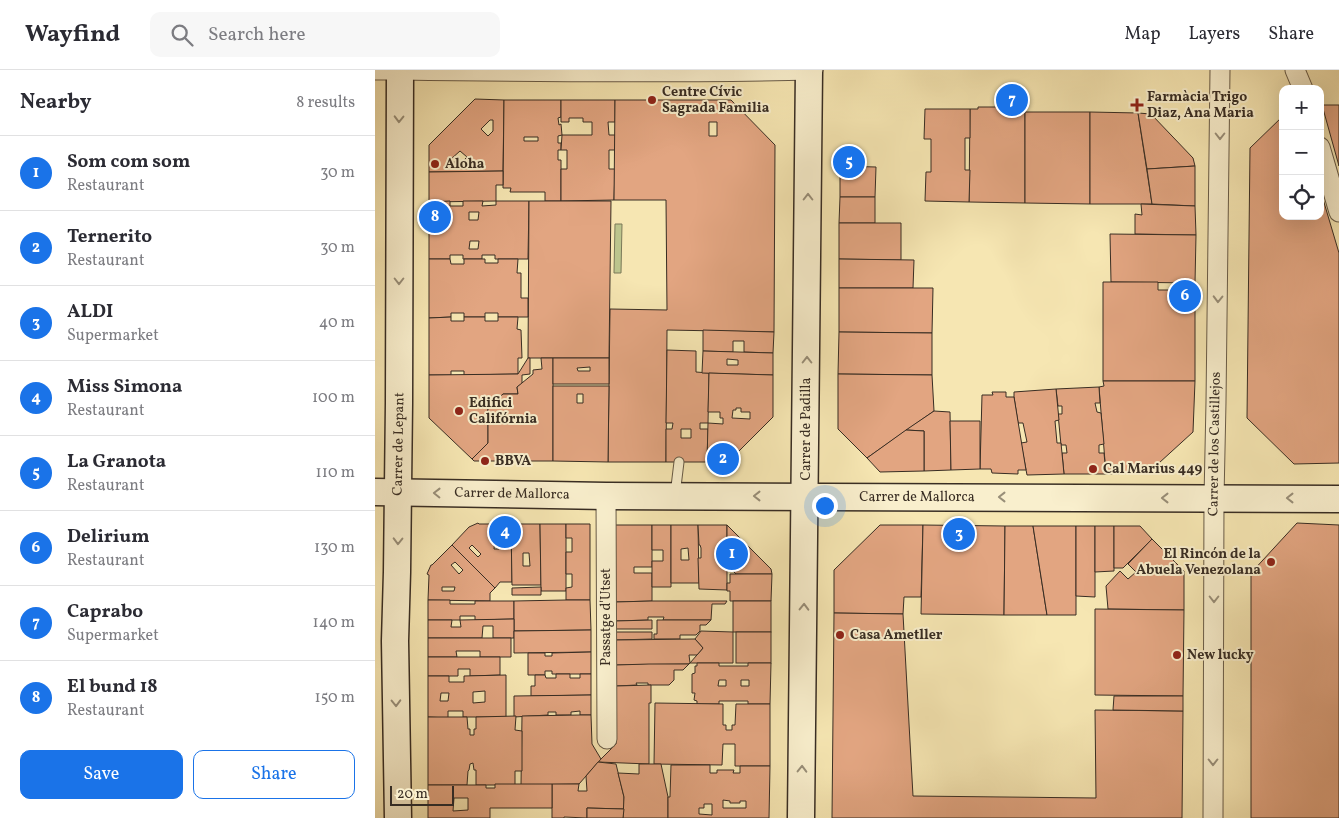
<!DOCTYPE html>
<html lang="en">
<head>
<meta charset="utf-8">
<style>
	:root { --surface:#fff; --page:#f7f7f7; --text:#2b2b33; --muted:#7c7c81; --line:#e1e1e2; --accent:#1a73e8 }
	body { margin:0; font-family:Vollkorn,serif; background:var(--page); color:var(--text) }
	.controls { position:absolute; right:15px; top:15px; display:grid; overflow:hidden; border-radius:10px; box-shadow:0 5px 20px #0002 }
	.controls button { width:45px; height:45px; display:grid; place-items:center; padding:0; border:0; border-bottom:1px solid var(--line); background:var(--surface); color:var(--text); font:25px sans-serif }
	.scale { position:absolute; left:15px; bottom:12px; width:64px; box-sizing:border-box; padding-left:5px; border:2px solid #382d23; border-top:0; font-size:14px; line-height:18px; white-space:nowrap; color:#382d23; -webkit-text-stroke:4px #f9efcd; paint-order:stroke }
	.you { position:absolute; left:449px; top:435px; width:18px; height:18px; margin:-12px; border:4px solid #fff; border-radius:50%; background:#1a73e8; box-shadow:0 0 0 8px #1a73e833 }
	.badge { display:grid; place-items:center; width:32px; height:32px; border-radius:50%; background:var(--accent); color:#fff; font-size:16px; font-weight:700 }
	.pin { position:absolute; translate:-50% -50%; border:2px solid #fff; box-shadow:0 1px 5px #0006 }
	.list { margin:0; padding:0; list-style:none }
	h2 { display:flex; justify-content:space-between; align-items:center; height:65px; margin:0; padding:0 20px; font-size:21px }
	h2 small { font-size:16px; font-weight:400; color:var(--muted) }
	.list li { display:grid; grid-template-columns:32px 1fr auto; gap:15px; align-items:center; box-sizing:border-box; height:75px; padding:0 20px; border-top:1px solid var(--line) }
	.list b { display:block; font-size:19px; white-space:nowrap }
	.list p { margin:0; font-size:16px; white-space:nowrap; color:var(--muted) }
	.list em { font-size:16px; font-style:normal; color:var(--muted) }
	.actions { display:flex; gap:10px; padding:15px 20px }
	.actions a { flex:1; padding:11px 0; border:1px solid var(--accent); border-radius:10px; text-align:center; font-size:18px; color:var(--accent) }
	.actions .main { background:var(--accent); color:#fff }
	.icon { flex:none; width:28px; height:28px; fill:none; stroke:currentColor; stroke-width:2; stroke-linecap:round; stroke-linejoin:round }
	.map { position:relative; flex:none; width:964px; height:748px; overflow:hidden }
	header { display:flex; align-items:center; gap:30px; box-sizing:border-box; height:70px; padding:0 25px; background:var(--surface); border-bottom:1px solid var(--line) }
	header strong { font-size:24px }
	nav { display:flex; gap:28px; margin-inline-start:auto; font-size:18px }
	.search { width:350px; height:45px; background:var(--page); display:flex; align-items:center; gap:12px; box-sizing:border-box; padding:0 18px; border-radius:10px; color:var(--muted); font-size:19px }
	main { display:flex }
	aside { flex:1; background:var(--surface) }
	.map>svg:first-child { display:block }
	.green { fill:#bcc58d; stroke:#7a7958 }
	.building { fill:#e2a581; stroke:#382d23; fill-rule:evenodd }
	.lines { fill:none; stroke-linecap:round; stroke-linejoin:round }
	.lane-casing { stroke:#685b47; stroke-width:11 }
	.street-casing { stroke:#685b47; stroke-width:21 }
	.secondary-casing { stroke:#382d23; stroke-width:29 }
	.lane { stroke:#f9efcd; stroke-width:9 }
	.street { stroke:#f9efcd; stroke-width:19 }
	.secondary { stroke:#f9efcd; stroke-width:26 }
	.oneway { stroke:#988e78 }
	.poi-dot { fill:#8f2418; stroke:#f9efcd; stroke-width:2 }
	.labels { text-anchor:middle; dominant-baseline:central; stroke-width:4; stroke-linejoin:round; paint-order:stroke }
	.poi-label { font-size:14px; font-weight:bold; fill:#382d23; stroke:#f9efcd; text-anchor:start }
	.street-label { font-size:14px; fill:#382d23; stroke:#f9efcd }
</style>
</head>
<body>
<header>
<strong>Wayfind</strong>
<div class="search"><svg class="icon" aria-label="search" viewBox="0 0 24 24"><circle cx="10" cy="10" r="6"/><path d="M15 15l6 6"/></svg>Search here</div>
<nav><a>Map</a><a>Layers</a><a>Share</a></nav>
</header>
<main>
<aside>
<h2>Nearby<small>8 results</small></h2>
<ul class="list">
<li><span class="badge">1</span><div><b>Som com som</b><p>Restaurant</p></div><em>30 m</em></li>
<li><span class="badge">2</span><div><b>Ternerito</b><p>Restaurant</p></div><em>30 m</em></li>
<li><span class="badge">3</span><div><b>ALDI</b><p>Supermarket</p></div><em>40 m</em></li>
<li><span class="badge">4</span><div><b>Miss Simona</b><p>Restaurant</p></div><em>100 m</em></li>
<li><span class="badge">5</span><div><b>La Granota</b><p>Restaurant</p></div><em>110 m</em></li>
<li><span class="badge">6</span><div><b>Delirium</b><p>Restaurant</p></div><em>130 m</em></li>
<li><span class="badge">7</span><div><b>Caprabo</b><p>Supermarket</p></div><em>140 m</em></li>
<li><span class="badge">8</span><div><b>El bund 18</b><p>Restaurant</p></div><em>150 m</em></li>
</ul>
<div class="actions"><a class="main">Save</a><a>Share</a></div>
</aside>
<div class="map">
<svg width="964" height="748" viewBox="0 0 964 748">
	<rect width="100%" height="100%" fill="#f6e6b2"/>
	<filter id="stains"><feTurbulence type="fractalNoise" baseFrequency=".004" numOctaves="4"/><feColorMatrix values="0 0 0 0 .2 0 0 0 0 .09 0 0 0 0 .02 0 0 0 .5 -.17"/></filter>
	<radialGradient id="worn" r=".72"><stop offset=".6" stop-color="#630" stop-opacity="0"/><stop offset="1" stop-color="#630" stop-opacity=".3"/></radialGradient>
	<path class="green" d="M240 154H247L246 203H239Z"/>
	<g class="building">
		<path d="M100 29 129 30 128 101 54 102V75ZM115 50H118V61L113 66 106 59ZM85 81 92 87 87 92H76V89Z"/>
		<path d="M129 30H186V47L183 48 184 55 186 54 187 65 183 66V73H186V80H183V90H186V131H170V122H135L136 118H128ZM149 67H163V71H149Z"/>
		<path d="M186 30H240V52H233L234 65H240V80H234V99H240L239 130 186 131V99H192V80H186L187 65H217V52H208V48H194V52H186Z"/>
		<path d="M240 30H356L400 75 399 262 292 260 291 392H233L235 239 292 240 291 130H239ZM334 52H342V66H334Z"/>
		<path d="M947 35H964V96Z"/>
		<path d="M603 37H640V41L650 42V133L594 132 595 39H603Z"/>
		<path d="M550 39H595V68H590V100H595L594 132 550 131 551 102H556V69H549Z"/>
		<path d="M650 42H715V134L650 133Z"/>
		<path d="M715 42 763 43 777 134H715Z"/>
		<path d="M763 43 776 44 818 88 820 96 772 99Z"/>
		<path d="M908 46V146H945V119L964 183V393L919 394 872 348 875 78Z"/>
		<path d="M465 96 501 97 500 127H465Z"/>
		<path d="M820 96V136L777 134 772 99Z"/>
		<path d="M128 101V115H121V131L54 132V102Z"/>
		<path d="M465 127H500V153H464Z"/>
		<path d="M75 131V136H88V131H108L107 136 121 135V131H154L153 189H120V185H107V189H88V185H75V189H54V132ZM94 142H104L103 150H94ZM95 171H104L103 179H94Z"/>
		<path d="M154 131H236L234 288H153Z"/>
		<path d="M766 134 820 136 821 165 760 164V144L767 145Z"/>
		<path d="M464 153H526V190L464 189Z"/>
		<path d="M735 164 821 165 820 213 736 212Z"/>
		<path d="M54 189H75L76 194H89V189H110V193H123V189H143L142 203H146V228H153V247H123V243H110V247H89V243H76V247L54 248Z"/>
		<path d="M464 189 539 190 538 218H464Z"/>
		<path d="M728 212H783V220H798V213H820V311H728Z"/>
		<path d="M464 218H558L557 263 464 262Z"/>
		<path d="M76 247V251H89V247H110V251H123V247H143L142 259 146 260 147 288H143V304L89 305V301H76V305H54V248Z"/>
		<path d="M328 260 399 262 398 283 369 282V271H358V282L328 281Z"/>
		<path d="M464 262 557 263V305L463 304Z"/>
		<path d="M292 280 321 281V302L334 303 333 353H325V359H333L332 392H291V359H297L298 353H291ZM306 359H316V368H306Z"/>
		<path d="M328 281 398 283V305L327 303ZM352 289 363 290V295H352Z"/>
		<path d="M153 288H155V304L147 305V313H148L142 317 143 324H128L113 338V373L97 389 54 348V305L143 304Z"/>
		<path d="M166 288H178V391H99L97 389 113 373V338L128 324H143L142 317 158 304V300L167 299Z"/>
		<path d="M178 288H234V314H178ZM215 297V301H203L202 298Z"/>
		<path d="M334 303 398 305V347L353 392H332L333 353 348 354V348H345V342H333ZM361 338H366V342H375V349L357 348 358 340H361Z"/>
		<path d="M463 304 557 305 559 341 492 388 463 359Z"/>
		<path d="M728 311H820L818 362 773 403 731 404 724 317 729 316Z"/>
		<path d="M178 316H234L233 392 178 391ZM202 324H208V333H202Z"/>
		<path d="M724 317 725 333H720L722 342 726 343 729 374 724 375V383H729L731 404H689L687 383H692L691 375H686L683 344H687V336H683L681 319Z"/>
		<path d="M681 319 684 350 680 351 682 373H686L689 404 652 405 646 373 652 372 648 353H643L639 327V322Z"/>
		<path d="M617 322H631V327H639L651 400H643V404L617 403 616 399H605L607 325H618Z"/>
		<path d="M559 341 575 342 576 400 549 401V361L531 360Z"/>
		<path d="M575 351H605V399L576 400Z"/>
		<path d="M531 360 549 361V401L505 402 492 388Z"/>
		<path d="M103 453 104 454H136L137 512H125L120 518 77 475 94 457ZM120 468H125L124 479H119ZM97 475 106 484 103 487 94 478Z"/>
		<path d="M922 453 964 455V748H876V503Z"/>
		<path d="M136 454H165L166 515H137ZM148 483H154L155 496H148Z"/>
		<path d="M165 454H191V521H166Z"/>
		<path d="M191 454H215V530H191V518L197 517V504H191V482H197V468H191Z"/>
		<path d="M240 455H277V497H259V503H277V531L240 532Z"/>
		<path d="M277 455H296V517H277V491H288V480H277Z"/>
		<path d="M296 455H323L324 513H296ZM313 478 314 490H306V479Z"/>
		<path d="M323 455H352V475H348V487H352V520L324 519 323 488H326V478L325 475H324Z"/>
		<path d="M352 455 396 499 397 504H361L352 495Z"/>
		<path d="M505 455H548L546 527H529L528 544 459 543V500Z"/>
		<path d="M548 455 630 456 629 545 546 544Z"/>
		<path d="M630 456H658L672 545H629Z"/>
		<path d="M658 456H701V545H672Z"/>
		<path d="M701 456H720V527L701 526Z"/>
		<path d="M720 456H739V501L720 502Z"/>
		<path d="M739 456H765L777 469 748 498H739Z"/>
		<path d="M777 469 809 501V540L733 539 731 516 745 501 753 509 761 502 753 494Z"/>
		<path d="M77 475 120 518 115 523V531L53 530 54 505 52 504 56 495H57ZM80 492 88 500 84 504 76 495ZM67 517H80L79 521H67Z"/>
		<path d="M355 504H397L396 531H355V521H352V513H355Z"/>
		<path d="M166 517V525H137V518Z"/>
		<path d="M53 530H75V534H100V531H139V549L100 550V546H85V550H53Z"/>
		<path d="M191 530H215L216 560 139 561V531Z"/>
		<path d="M277 531H352L350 534H337L336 550H288L289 547H273V550L240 551V532Z"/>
		<rect x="358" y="531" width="38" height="31"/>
		<path d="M720 539 809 540 808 626 720 625Z"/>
		<path d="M459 543 528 544 538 726 721 728 720 640 808 641 807 748H457Z"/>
		<path d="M139 549V568H118V556H108L107 568H53V550H77L76 557H86L85 550Z"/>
		<path d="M277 550V559H240V551Z"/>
		<path d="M282 550H336L331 555H325V561L321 565H305V569H279V564H282Z"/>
		<path d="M216 560V582L139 583V561Z"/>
		<path d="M326 561 358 562V593H315L328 578 320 569Z"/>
		<path d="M241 562H277V569L241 570Z"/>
		<rect x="361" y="562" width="35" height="31"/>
		<path d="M53 568H136V587H105V581H81L82 587H53Z"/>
		<path d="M320 569 328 578 322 585H314L315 593 314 594 241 595V570Z"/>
		<path d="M216 582V604H177V601H170V605H153V583H170V586H177V583Z"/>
		<path d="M53 587H125V605L95 606V599H83V606H53Z"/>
		<path d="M322 593H344V596H373V593H396L395 634H373V631H344V634H322V631L319 630 320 623H317V604L320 603V596H322ZM344 610H351V616H343ZM366 610H374V616H366Z"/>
		<path d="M274 594H314L308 600H299V610L294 615H273V613H261L262 615 241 616V595Z"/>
		<path d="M181 604H195V608H205V604H216V625L156 626V616H160V605H170L171 608H181Z"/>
		<path d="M131 605V647H88V641H73V648L53 647V606H74V612H89V606ZM110 621V632L98 633V622ZM66 623H74L73 631H65Z"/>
		<path d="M276 615V633H274V694L223 692 241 674V616Z"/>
		<path d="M216 625V645H205V641L196 642V645H181V642H173V645L139 647V626Z"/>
		<path d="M739 626H808V641L738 640Z"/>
		<path d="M280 633 348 634V655H351V660H357V655H360L361 634H395V696H360V674H348L347 695 279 694Z"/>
		<path d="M205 645H216L217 674 226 689 204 714 146 715 147 646Z"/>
		<path d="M141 646 140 660 147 661V701H140V715H101V700H99L98 693 95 694 94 700 93 701 92 715H53V647H92L93 659H95V665H99V659H101V647Z"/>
		<path d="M223 692 241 694 249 727V739L212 738V748L189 747V748H177V714H204L203 721H212L211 706Z"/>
		<path d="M264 694H286L293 727V748H248L249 727 243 703 264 704Z"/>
		<path d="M296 695H335V703H342V700H359L358 703H365V696H395L394 748H293V727H295ZM348 730 355 731V733H365V731H371V738H348ZM329 734H337V745L324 744V738H329Z"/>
		<path d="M120 714H177V738H115V748H53V715H111V718H120ZM79 728H93V740L78 741Z"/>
		<path d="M212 738 249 739 248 748H212Z"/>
	</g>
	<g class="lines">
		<defs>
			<path id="lane" d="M300 425 304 392"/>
			<g id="street">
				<path d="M0 0H24"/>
				<path d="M26 0C163 2 300 3 438 0"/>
				<path d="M920 0 928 19"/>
				<path d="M945 77 964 142"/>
				<path d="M231 426 232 669"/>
				<path d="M838 748 839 428 841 332 845 0"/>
			</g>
			<g id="secondary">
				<path d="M0 422 231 426 964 429"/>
				<path d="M23 748 20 571 22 502 24 333 25 0"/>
				<path d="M426 748 434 0"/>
			</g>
		</defs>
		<use href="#lane" class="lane-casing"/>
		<use href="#street" class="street-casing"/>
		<use href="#secondary" class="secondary-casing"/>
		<use href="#lane" class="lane"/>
		<use href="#street" class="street"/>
		<use href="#secondary" class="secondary"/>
	</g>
	<defs><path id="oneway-chevron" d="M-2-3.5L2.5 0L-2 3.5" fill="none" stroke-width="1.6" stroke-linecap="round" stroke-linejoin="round" transform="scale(1.25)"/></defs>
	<g class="oneway">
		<use href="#oneway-chevron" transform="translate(24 49) rotate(91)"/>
		<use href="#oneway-chevron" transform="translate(845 66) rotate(90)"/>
		<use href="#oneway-chevron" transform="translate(433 127) rotate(-90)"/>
		<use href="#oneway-chevron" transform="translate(24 211) rotate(90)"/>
		<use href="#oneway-chevron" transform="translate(843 229) rotate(91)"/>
		<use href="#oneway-chevron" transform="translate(432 290) rotate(-90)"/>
		<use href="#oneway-chevron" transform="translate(62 423) rotate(-179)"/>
		<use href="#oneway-chevron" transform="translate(382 426) rotate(-180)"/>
		<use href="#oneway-chevron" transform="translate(627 427) rotate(-180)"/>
		<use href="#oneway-chevron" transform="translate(790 428) rotate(-180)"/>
		<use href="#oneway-chevron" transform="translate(915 428) rotate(180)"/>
		<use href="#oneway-chevron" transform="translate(23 471) rotate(91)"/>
		<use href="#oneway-chevron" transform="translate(839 529) rotate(90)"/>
		<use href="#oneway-chevron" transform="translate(429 537) rotate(-89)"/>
		<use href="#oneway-chevron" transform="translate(21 633) rotate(89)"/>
		<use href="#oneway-chevron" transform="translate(838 692) rotate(90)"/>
		<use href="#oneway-chevron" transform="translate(427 699) rotate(-89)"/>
	</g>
	<g class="poi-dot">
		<circle cx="277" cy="30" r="5"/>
		<path d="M759.5 27.5h5v5h5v5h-5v5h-5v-5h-5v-5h5z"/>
		<circle cx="60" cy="94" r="5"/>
		<circle cx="84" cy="341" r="5"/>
		<circle cx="110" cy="391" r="5"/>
		<circle cx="718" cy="399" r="5"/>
		<circle cx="896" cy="492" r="5"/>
		<circle cx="465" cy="565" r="5"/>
		<circle cx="802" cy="585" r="5"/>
	</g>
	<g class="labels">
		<g class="poi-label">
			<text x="287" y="22">Centre Cívic<tspan x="287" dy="16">Sagrada Familia</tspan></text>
			<text x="772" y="27">Farmàcia Trigo<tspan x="772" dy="16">Diaz, Ana Maria</tspan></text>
			<text x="70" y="94">Aloha</text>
			<text x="94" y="333">Edifici<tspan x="94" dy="16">Califórnia</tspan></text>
			<text x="120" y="391">BBVA</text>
			<text x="728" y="399">Cal Marius 449</text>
			<text x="886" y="484" text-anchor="end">El Rincón de la<tspan x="886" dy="16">Abuela Venezolana</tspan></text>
			<text x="475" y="565">Casa Ametller</text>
			<text x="812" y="585">New lucky</text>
		</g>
		<g class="street-label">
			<text transform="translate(431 359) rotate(-90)">Carrer de Padilla</text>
			<text transform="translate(24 374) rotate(-89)">Carrer de Lepant</text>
			<text transform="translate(840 374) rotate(-89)">Carrer de los Castillejos</text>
			<text transform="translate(137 424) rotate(1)">Carrer de Mallorca</text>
			<text x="542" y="427">Carrer de Mallorca</text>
			<text transform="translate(231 547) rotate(-90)">Passatge d'Utset</text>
		</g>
	</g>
	<rect width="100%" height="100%" filter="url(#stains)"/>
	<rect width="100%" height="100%" fill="url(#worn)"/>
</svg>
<div class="controls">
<button>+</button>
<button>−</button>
<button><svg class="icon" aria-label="locate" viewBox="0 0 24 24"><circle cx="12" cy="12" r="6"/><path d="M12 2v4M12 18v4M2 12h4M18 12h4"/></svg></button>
</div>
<div class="scale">20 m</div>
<div class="you"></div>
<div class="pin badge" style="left:357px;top:484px">1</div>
<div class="pin badge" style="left:348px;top:389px">2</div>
<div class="pin badge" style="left:584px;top:464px">3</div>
<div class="pin badge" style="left:130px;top:462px">4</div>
<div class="pin badge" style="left:474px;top:92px">5</div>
<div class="pin badge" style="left:810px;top:226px">6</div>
<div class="pin badge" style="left:637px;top:30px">7</div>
<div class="pin badge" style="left:60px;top:147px">8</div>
</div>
</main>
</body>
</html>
